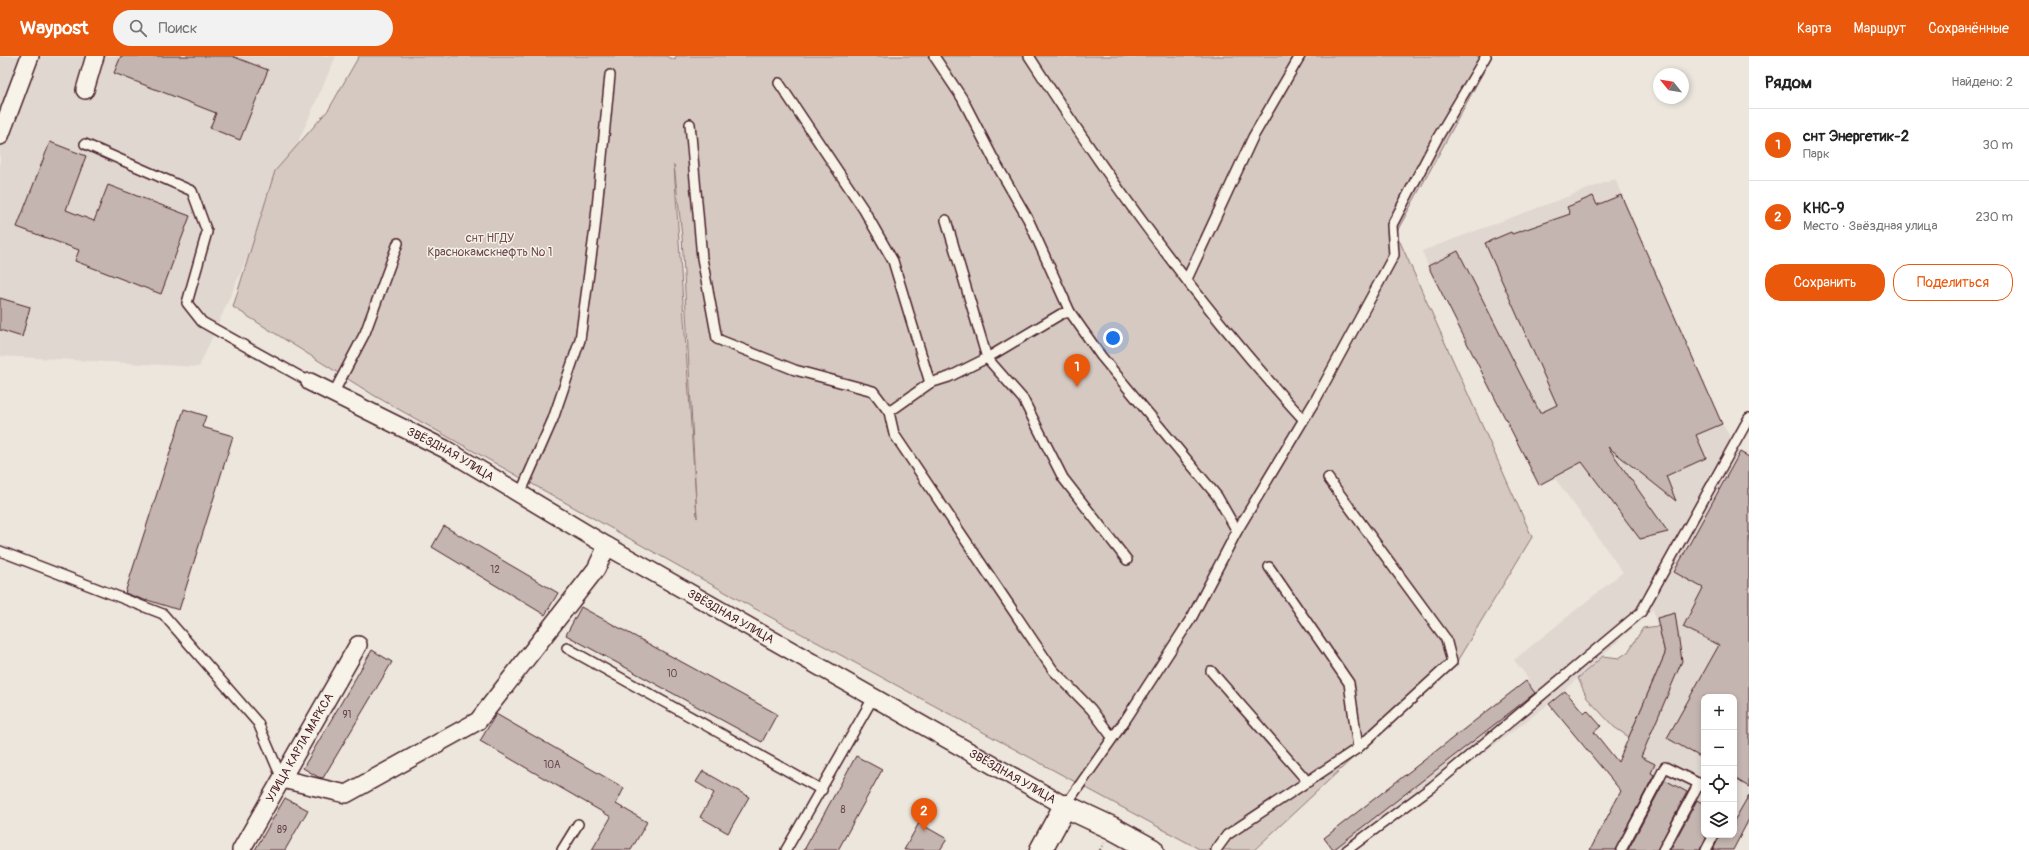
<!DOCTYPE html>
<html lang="ru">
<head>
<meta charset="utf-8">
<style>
	:root { --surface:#fff; --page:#f2f2f2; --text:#222; --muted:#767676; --line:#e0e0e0; --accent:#ea580c }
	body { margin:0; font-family:Pangolin,sans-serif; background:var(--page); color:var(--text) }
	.controls { position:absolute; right:12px; bottom:12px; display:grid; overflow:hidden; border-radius:8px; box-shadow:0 2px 6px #0003 }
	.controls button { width:36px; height:36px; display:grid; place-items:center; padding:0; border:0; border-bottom:1px solid var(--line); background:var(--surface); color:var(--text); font:20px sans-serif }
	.compass { position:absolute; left:1653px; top:12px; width:36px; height:36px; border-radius:50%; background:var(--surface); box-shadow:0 2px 6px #0003; rotate:300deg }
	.you { position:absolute; left:1113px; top:282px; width:14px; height:14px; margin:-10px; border:3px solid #fff; border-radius:50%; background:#1a73e8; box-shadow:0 0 0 6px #1a73e833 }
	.badge { display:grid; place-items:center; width:26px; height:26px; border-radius:50%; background:var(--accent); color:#fff; font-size:13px; font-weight:700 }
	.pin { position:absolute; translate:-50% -33px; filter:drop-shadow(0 1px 2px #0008) }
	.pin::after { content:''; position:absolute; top:21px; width:14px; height:12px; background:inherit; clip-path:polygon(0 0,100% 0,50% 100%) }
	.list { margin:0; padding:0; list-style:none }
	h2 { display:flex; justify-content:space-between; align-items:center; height:52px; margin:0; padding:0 16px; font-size:17px }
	h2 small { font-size:13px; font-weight:400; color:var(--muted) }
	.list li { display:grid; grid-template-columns:26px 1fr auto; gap:12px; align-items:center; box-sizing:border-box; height:72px; padding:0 16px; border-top:1px solid var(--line) }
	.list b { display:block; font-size:15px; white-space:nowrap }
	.list p { margin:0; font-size:13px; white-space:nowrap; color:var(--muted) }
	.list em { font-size:13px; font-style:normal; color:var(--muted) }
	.actions { display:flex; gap:8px; padding:12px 16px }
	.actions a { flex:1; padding:9px 0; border:1px solid var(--accent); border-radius:16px; text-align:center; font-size:14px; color:var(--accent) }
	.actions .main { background:var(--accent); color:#fff }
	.icon { flex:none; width:22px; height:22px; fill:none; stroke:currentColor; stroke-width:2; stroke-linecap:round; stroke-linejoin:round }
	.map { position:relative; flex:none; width:1749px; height:794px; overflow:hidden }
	header { display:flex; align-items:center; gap:24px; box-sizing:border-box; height:56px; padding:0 20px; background:var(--accent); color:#fff }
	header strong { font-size:19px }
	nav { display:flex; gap:22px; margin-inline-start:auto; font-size:14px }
	.search { width:280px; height:36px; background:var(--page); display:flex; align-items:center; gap:10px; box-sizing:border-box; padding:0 14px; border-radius:22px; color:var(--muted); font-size:15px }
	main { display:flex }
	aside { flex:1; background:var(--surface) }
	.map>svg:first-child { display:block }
	.built { fill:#e0d7d0; fill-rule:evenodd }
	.green { fill:#d5c9c2; stroke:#907476; fill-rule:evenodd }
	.building { fill:#c4b5b0; stroke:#4a1f2b }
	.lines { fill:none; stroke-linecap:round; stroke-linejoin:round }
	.lane-casing { stroke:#4a1f2b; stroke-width:12 }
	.street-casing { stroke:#4a1f2b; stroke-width:20 }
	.secondary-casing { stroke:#4a1f2b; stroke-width:25 }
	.path { stroke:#4a1f2b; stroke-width:2.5; stroke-dasharray:1 3; stroke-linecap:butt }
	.lane { stroke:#f7f3e8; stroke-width:9 }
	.street { stroke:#f7f3e8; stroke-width:17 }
	.secondary { stroke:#f7f3e8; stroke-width:22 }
	.labels { text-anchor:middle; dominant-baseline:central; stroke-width:3; stroke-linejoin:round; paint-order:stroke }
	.number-label { font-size:10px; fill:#68444c }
	.park-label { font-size:12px; fill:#6d4a51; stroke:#f7f3e8 }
	.street-label { font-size:12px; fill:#4a1f2b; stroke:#f7f3e8 }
</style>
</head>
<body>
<header>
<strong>Waypost</strong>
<div class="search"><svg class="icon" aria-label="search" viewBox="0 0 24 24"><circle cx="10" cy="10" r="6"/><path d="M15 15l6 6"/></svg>Поиск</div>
<nav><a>Карта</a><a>Маршрут</a><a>Сохранённые</a></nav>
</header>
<main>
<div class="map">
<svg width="1749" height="794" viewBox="0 0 1749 794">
	<rect width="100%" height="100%" fill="#ece6dd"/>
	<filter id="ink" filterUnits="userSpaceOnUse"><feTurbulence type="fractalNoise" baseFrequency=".025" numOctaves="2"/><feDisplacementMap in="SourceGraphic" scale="8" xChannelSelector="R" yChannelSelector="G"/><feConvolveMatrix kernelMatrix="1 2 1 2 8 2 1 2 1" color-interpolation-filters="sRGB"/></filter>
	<g filter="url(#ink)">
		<g class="built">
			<path d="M0 0H336L199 311 0 300Z"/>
			<path d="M1615 123 1722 368 1740 396 1749 401V768L1744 772 1733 794H1590L1647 687 1629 681 1665 598 1653 553 1549 648 1355 794H1333L1324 782 1529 623 1514 604 1623 516 1554 421 1539 429 1428 210 1422 195ZM1704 641H1734V779H1704Z"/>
		</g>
		<g class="green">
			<path d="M359 0H666L675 4 676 0H1492L1396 177 1532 481 1457 605 1254 794H1201L750 550 375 340 233 251 275 115 329 53ZM674 109 682 180 697 462V461Z"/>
			<path d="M1659 570 1665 598 1629 681 1614 671 1587 642 1578 622 1603 600 1619 602 1628 596 1643 572Z"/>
		</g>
		<g class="building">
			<path d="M121 0H232L268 14 240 84 210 72 216 57 114 17Z"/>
			<path d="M50 86 86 100 66 154 94 165 108 129 190 160 161 238 75 205 79 194 17 171Z"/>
			<path d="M1621 139 1722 368 1696 379 1706 402 1666 420 1676 445 1608 391 1668 476 1640 483 1582 406 1539 429 1428 210 1458 195 1540 357 1557 349 1485 187 1511 176 1512 178 1570 158 1567 151 1593 140 1597 149Z"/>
			<path d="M0 242 30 251 22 281 0 274Z"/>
			<path d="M184 353 206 360 202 371 233 380 179 554 147 544V545L125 537Z"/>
			<path d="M1740 396 1749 401V731L1734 722V641H1704V703L1667 682 1719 589 1683 571 1703 532 1674 516Z"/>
			<path d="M444 470 558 537 545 559 432 491Z"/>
			<path d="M581 551 777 658 762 686 566 579Z"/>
			<path d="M1675 557 1682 605 1641 701 1655 708 1651 717 1654 719 1615 794H1590L1621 735 1549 648 1565 635 1584 657 1587 654 1601 670 1594 676 1618 706 1665 598 1657 562Z"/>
			<path d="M372 594 392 606 323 722 318 721 303 712Z"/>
			<path d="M1526 625 1535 637 1333 794 1324 782Z"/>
			<path d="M496 658 624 732 616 748 647 766 631 794H592L611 761 480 685Z"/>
			<path d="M856 700 882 714 838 794H804Z"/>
			<path d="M703 715 749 741 728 777 700 761 714 737 696 726Z"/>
			<path d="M1665 724 1687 736 1657 794H1628Z"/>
			<path d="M1749 739V763L1733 794H1713L1720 779H1734V765Z"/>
			<path d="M285 742 308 754 285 794H255Z"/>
			<path d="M1697 744 1704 748V779H1707L1700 794H1670Z"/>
			<path d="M919 767 947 783 940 794H904Z"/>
		</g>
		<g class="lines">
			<defs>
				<g id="lane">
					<path d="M1029 0C1111 128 1201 251 1303 363"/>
					<path d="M779 27 864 154 893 205 930 327"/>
					<path d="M690 68 702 202 717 283 795 314 873 335 889 356 894 378 1053 614 1091 653 1112 681"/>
					<path d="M85 88 192 135 207 176 187 247 202 266 310 326"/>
					<path d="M946 164 987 302 1023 343 1063 422 1127 504"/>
					<path d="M1187 223 1253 81 1300 0"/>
					<path d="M1070 256 1101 300 1217 440 1237 475"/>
					<path d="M333 338 365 277 398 187"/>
					<path d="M889 356 930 327 949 321 987 302 1061 258 1070 256 1028 163 994 104 962 42 934 0"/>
					<path d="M520 438 553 363 580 284 595 172 610 19"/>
					<path d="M0 495 163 558 258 667 282 723"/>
					<path d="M1269 511 1349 627 1358 692"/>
					<path d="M567 592 822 734"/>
					<path d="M1211 615 1308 726"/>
					<path d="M1065 750 1126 663 1192 561 1237 475 1316 343 1394 199 1392 169 1438 81 1486 0"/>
					<path d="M562 794 578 768"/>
					<path d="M786 794 873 642"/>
					<path d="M1216 794 1227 779 1358 692 1452 606 1446 583 1328 422"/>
					<path d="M1347 794 1433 730 1641 556 1749 362"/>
					<path d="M1621 794 1665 711 1704 730"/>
					<path d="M1663 794 1699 727"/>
					<path d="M1706 794 1714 779"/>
				</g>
				<g id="street">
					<path d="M85 34 95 0"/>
					<path d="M0 80 30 0"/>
					<path id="s1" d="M310 326 445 393 607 490 1065 750"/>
					<path d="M282 723 346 738 478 665 596 513 607 490"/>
					<path id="s2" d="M241 794 358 589"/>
				</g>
				<path id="secondary" d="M1041 794 1065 750 1112 772 1152 794"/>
			</defs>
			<use href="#lane" class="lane-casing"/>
			<use href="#street" class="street-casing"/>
			<use href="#secondary" class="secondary-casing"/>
			<path class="path" d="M1100 794 1104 787"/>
			<use href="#lane" class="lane"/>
			<use href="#street" class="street"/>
			<use href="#secondary" class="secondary"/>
		</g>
	</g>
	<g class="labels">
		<g class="number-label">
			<text x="495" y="514">12</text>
			<text x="672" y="618">10</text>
			<text x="347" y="659">91</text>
			<text x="552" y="709">10А</text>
			<text x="843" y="754">8</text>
			<text x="282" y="774">89</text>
		</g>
		<g class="park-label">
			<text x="490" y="182">снт НГДУ<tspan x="490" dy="14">Краснокамскнефть № 1</tspan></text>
		</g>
		<g class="street-label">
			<text stroke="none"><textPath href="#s1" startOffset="158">ЗВЁЗДНАЯ УЛИЦА</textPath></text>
			<text stroke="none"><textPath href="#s1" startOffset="482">ЗВЁЗДНАЯ УЛИЦА</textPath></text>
			<text stroke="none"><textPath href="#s2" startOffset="118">УЛИЦА КАРЛА МАРКСА</textPath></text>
			<text stroke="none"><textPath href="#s1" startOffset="806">ЗВЁЗДНАЯ УЛИЦА</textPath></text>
		</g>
	</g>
</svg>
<div class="controls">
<button>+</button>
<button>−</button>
<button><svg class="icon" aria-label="locate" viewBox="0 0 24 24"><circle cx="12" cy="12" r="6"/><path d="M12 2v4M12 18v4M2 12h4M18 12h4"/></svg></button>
<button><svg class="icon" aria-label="layers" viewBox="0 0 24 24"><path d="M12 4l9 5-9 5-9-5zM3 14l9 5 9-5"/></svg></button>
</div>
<svg class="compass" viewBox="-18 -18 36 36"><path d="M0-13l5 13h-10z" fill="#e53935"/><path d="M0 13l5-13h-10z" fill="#767676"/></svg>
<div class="you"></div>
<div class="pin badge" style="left:1077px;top:331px">1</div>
<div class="pin badge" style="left:924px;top:775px">2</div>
</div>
<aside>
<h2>Рядом<small>Найдено: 2</small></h2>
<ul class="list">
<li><span class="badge">1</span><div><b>снт Энергетик-2</b><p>Парк</p></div><em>30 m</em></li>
<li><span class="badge">2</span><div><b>КНС-9</b><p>Место · Звёздная улица</p></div><em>230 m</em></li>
</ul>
<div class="actions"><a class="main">Сохранить</a><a>Поделиться</a></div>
</aside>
</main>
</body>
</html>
